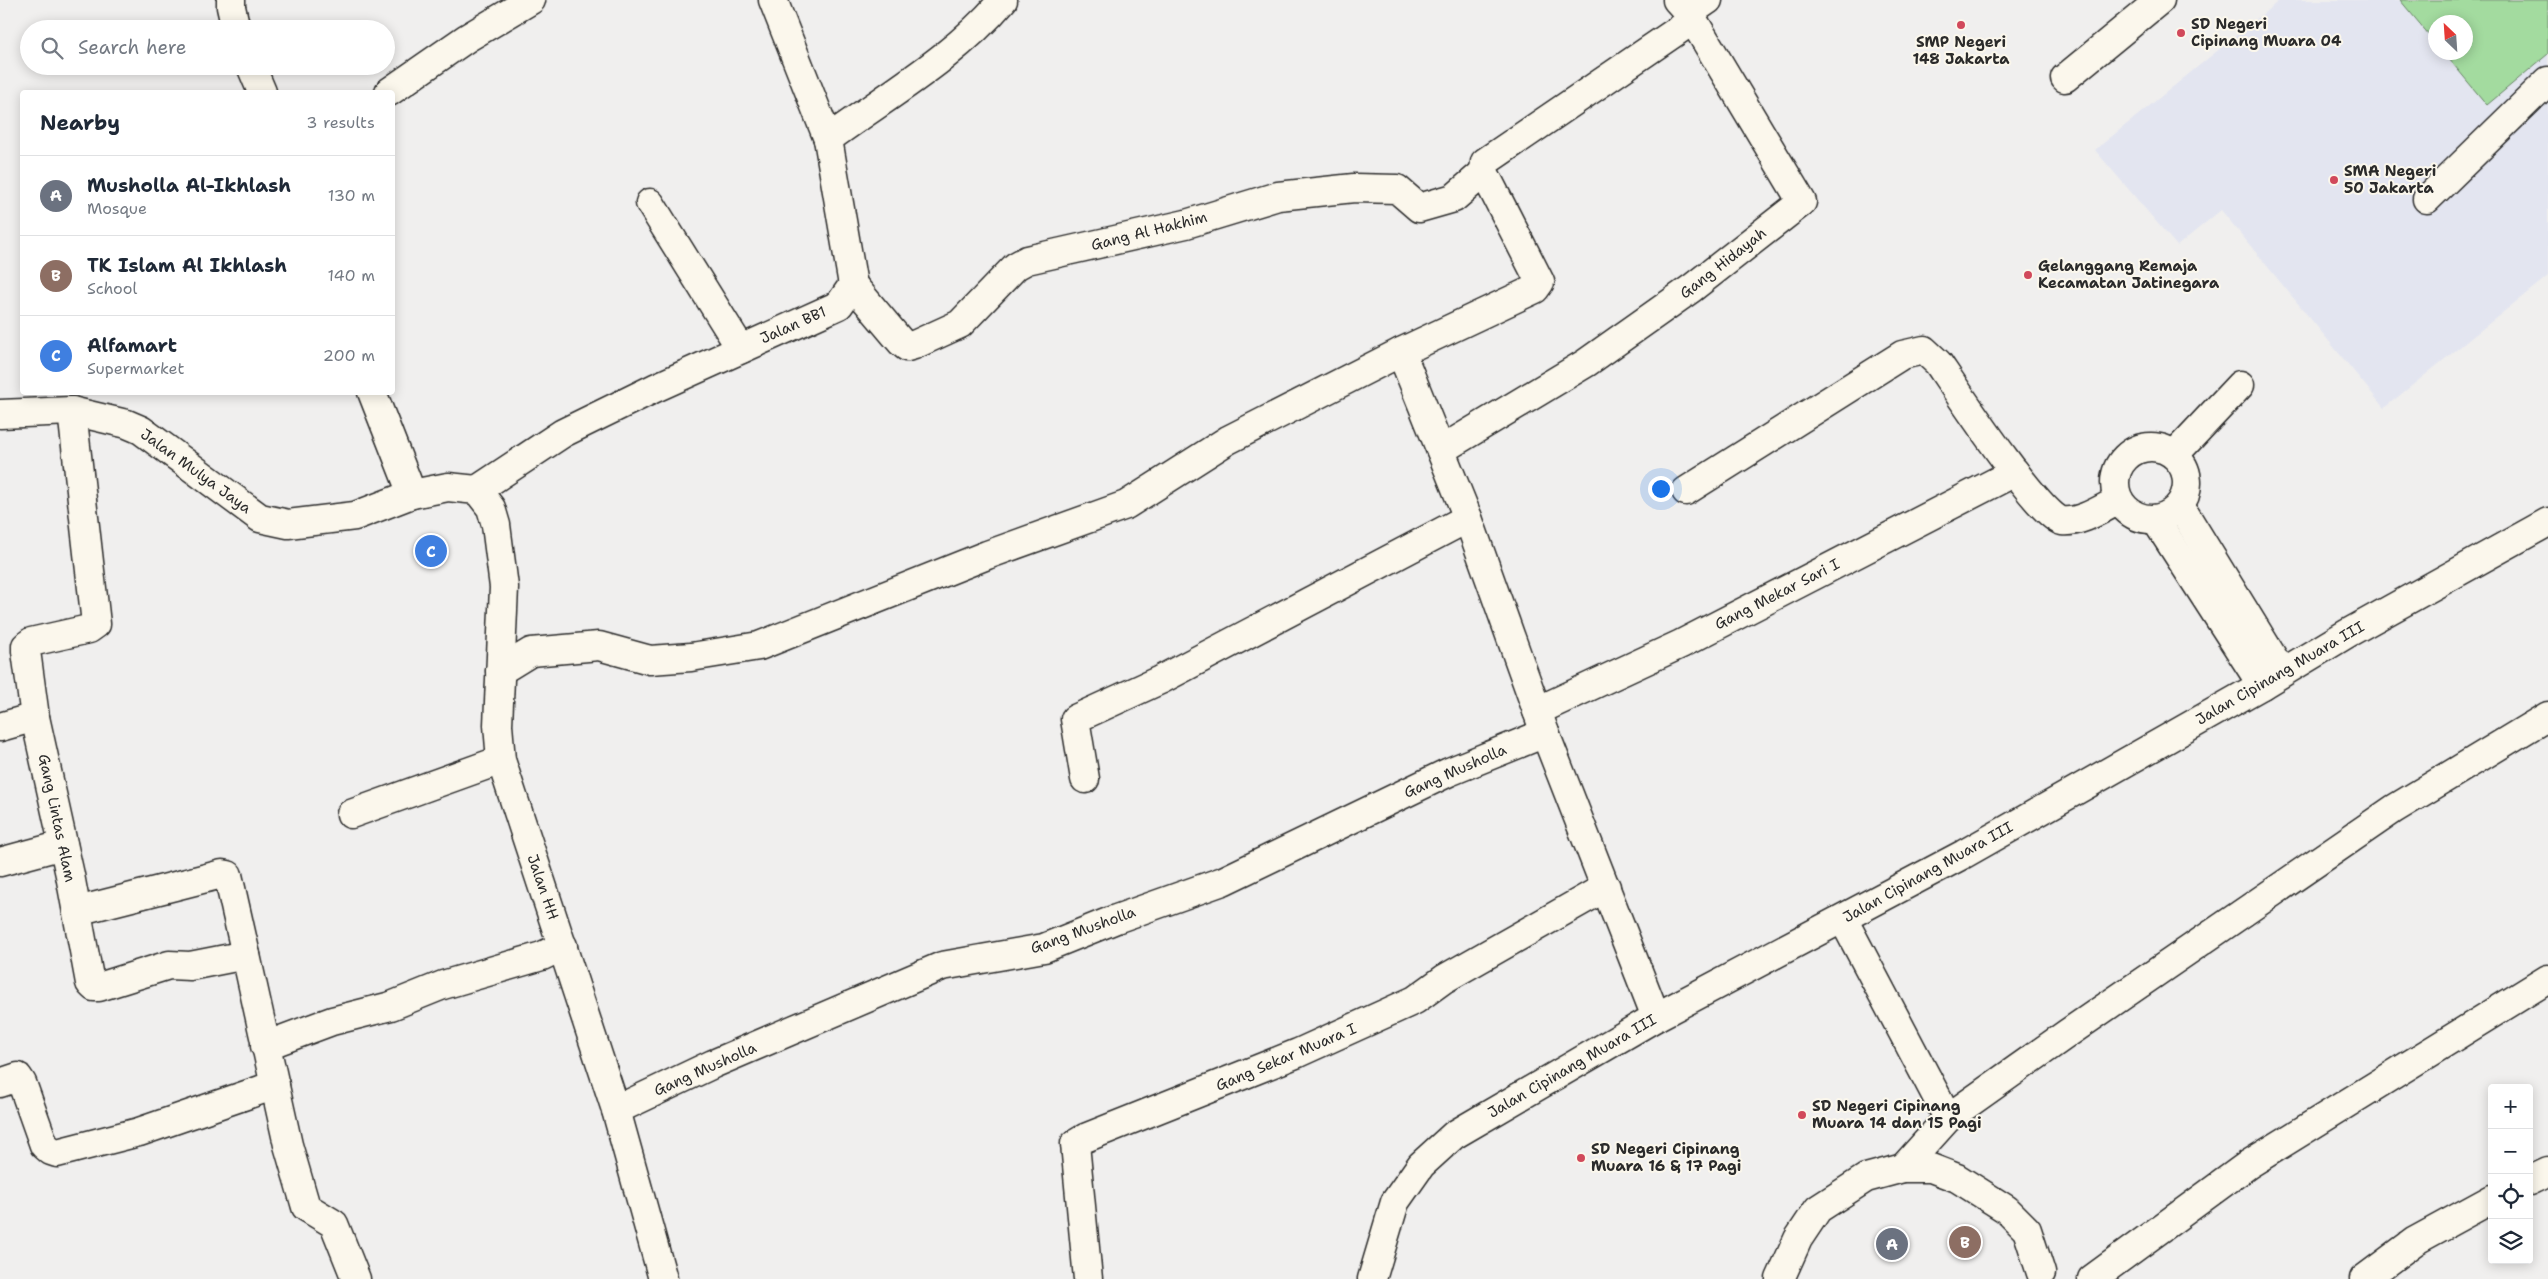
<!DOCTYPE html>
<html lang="en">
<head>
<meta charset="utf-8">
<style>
	:root { --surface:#fff; --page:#f2f2f3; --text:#1f2937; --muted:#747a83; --line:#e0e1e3; --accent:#2563eb }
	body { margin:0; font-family:"Shantell Sans",sans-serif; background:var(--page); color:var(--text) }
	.controls { position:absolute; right:15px; bottom:15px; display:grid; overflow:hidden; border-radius:5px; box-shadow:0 2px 12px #0003 }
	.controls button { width:45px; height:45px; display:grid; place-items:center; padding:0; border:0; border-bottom:1px solid var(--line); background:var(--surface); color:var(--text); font:25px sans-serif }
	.compass { position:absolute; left:2428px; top:15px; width:45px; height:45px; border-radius:50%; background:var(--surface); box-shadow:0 2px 12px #0003; rotate:335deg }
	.you { position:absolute; left:1660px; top:488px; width:18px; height:18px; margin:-12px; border:4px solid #fff; border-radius:50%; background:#1a73e8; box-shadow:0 0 0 8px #1a73e833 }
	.badge { display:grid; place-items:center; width:32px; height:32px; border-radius:50%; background:var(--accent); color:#fff; font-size:16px; font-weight:700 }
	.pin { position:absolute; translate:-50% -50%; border:2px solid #fff; box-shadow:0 1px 5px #0006 }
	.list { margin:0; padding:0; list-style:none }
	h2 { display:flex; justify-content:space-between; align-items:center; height:65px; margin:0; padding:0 20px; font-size:21px }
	h2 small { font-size:16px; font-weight:400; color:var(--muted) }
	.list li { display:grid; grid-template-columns:32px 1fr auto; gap:15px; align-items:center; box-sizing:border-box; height:80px; padding:0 20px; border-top:1px solid var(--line) }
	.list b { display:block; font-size:19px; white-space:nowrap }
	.list p { margin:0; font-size:16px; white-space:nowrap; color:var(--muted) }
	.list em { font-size:16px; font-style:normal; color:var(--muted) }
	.icon { flex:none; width:28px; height:28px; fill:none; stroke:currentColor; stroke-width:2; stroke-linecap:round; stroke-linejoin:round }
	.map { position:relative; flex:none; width:2548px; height:1279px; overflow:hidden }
	.search { position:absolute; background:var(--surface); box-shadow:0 2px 12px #0003; left:20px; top:20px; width:375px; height:55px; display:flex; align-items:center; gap:12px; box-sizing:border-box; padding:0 18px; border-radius:28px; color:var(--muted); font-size:19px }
	.panel { position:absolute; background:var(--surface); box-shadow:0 2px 12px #0003; left:20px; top:90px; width:375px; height:305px; border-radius:5px }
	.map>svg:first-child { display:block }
	.built { fill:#e3e5f0; fill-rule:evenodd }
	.green { fill:#a3db9f; stroke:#678365 }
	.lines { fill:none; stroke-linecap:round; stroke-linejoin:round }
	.minor-casing { stroke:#2b2b2b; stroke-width:31 }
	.minor { stroke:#fbf7ec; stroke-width:28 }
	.poi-dot { fill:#d1495b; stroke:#fbf7ec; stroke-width:2 }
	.labels { text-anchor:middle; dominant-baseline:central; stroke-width:4; stroke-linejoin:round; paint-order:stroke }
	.poi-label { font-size:15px; font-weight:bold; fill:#2b2b2b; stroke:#fbf7ec; text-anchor:start }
	.street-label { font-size:15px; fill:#2b2b2b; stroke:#fbf7ec }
</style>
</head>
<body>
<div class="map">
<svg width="2548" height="1279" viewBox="0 0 2548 1279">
	<rect width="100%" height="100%" fill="#f0efee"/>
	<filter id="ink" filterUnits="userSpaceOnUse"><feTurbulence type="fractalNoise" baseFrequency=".02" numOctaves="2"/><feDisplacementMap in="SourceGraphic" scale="10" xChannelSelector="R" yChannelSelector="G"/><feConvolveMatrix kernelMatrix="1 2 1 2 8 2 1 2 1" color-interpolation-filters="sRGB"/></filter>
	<g filter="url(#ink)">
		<path class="built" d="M2280 0H2548V276L2384 408 2221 210 2177 246 2095 150ZM2436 22H2466V52H2436Z"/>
		<path class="green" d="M2400 0H2548V54L2487 105 2444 53 2466 52V22H2436L2435 42Z"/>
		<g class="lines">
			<defs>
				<g id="minor">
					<path d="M231 0V7L236 29"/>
					<path d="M773 0 828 139"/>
					<path d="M1689 13 1708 0"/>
					<path d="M251 66 262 92"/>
					<path d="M2065 78 2160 0"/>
					<path d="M389 92 467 38 531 0"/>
					<path d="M2427 199 2548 81"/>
					<path d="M650 203 741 349"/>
					<path d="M853 285 901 342 907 347 914 345 960 324 1016 266 1027 260 1186 224 1278 196 1354 188 1397 189 1419 208 1454 198 1484 172"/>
					<path d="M1401 352 1468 518 1545 733 1656 1017"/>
					<path d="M372 392 412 494"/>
					<path d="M72 411 96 624 89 629 31 642 26 646V651L35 717 70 875 90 983 94 987H99L169 965 190 966 246 955 288 1145 304 1200 306 1207 334 1224 356 1279"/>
					<path d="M0 414 72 411 127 424 141 430 260 518 288 524 355 516 412 494 448 487 477 490"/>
					<circle cx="2151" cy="483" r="36"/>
					<path d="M1441 450 1586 363 1692 288 1802 202 1689 13 1677 0"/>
					<path d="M2175 454 2240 385"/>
					<path d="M477 490 491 508 496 525 504 587 498 725 501 760 616 1110 663 1279"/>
					<path d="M477 490 563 433 655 388 839 305 853 285 828 139C888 95 955 57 1003 0"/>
					<path d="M1686 491 1902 355 1924 350 1938 363C1955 388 2040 517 2062 521 2081 523 2103 508 2119 500"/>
					<path d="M2180 506 2282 672"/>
					<path d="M2155 519 2262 685"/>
					<path d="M500 671 531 652 599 646 650 660 691 657 759 646 987 555 1126 505 1228 440 1401 352 1535 289 1540 282 1484 172 1485 162 1693 20"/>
					<path d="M1537 711 1681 644 2015 472"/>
					<path d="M0 727 35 717"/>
					<path d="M1085 779 1075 719 1160 680 1468 518"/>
					<path d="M351 814 501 760"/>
					<path d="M0 862 63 845"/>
					<path d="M77 911 222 874 228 875 246 955"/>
					<path d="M1843 919 1948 1118"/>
					<path d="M265 1046 332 1021 391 1006 443 985 542 956 563 946"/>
					<path d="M0 1083 18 1077 22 1083 44 1145 51 1151 57 1153 139 1132 275 1085"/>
					<path d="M616 1110 713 1064 942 966 1044 948 1116 919 1223 881 1449 772 1545 733"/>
					<path d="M1903 1168 1948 1118 2068 1033 2394 809 2548 716"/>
					<path d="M2529 1181 2548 1172"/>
					<path d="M1088 1279 1075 1144 1085 1138 1298 1053 1415 1000 1444 979 1606 887"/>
					<path d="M1372 1279 1395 1202 1421 1165 1454 1135 1656 1017 1964 854 2262 685 2348 633 2548 522"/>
					<path d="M1780 1279 1798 1239 1818 1209 1866 1178 1903 1168H1931L1957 1178 2006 1209 2027 1230 2041 1273"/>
					<path d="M2092 1279 2249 1164 2548 979"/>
					<path d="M2364 1279 2415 1241 2492 1199"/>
				</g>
			</defs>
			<use href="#minor" class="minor-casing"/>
			<use href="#minor" class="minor"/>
		</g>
	</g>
	<g class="poi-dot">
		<circle cx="1961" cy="25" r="5"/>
		<circle cx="2181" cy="33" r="5"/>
		<circle cx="2334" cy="180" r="5"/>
		<circle cx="2028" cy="275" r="5"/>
		<circle cx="1802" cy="1115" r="5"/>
		<circle cx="1581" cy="1158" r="5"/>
	</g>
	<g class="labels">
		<g class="poi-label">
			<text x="2191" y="24">SD Negeri<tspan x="2191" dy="17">Cipinang Muara 04</tspan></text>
			<text x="1961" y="42" text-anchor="middle">SMP Negeri<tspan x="1961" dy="17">148 Jakarta</tspan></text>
			<text x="2344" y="171">SMA Negeri<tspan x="2344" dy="17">50 Jakarta</tspan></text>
			<text x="2038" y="266">Gelanggang Remaja<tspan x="2038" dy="17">Kecamatan Jatinegara</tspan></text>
			<text x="1812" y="1106">SD Negeri Cipinang<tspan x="1812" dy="17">Muara 14 dan 15 Pagi</tspan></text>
			<text x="1591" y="1149">SD Negeri Cipinang<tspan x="1591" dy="17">Muara 16 &amp; 17 Pagi</tspan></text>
		</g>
		<g class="street-label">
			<text transform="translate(1149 231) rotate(-14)">Gang Al Hakhim</text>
			<text transform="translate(1723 263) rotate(-38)">Gang Hidayah</text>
			<text transform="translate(793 325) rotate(-24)">Jalan BB1</text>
			<text transform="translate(196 471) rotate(36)">Jalan Mulya Jaya</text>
			<text transform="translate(1777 594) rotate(-27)">Gang Mekar Sari I</text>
			<text transform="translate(2280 673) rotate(-30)">Jalan Cipinang Muara III</text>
			<text transform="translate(1455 771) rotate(-24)">Gang Musholla</text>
			<text transform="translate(57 818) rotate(78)">Gang Lintas Alam</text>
			<text transform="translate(1928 872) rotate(-29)">Jalan Cipinang Muara III</text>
			<text transform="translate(543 887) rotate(71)">Jalan HH</text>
			<text transform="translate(1083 930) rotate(-20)">Gang Musholla</text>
			<text transform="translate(1286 1057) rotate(-23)">Gang Sekar Muara I</text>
			<text transform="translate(1572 1066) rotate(-30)">Jalan Cipinang Muara III</text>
			<text transform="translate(705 1069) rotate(-24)">Gang Musholla</text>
		</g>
	</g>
</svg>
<div class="controls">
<button>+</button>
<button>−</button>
<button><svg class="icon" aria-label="locate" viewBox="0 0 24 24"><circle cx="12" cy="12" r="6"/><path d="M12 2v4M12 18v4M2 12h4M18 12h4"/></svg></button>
<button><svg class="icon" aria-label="layers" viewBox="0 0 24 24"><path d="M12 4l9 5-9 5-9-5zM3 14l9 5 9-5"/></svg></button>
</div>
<svg class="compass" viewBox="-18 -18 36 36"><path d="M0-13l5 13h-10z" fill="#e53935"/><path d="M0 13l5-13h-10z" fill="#747a83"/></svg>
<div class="you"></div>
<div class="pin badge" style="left:1892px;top:1244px;background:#6b7280">A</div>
<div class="pin badge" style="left:1965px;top:1242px;background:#8d6e63">B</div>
<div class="pin badge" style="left:431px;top:551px;background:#3f7fe0">C</div>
<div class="search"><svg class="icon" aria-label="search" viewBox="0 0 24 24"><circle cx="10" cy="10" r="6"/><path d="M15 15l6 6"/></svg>Search here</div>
<section class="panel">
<h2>Nearby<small>3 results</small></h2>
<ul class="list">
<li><span class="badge" style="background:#6b7280">A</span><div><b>Musholla Al-Ikhlash</b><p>Mosque</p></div><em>130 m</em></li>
<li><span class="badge" style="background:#8d6e63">B</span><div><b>TK Islam Al Ikhlash</b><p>School</p></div><em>140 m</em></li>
<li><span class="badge" style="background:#3f7fe0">C</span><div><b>Alfamart</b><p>Supermarket</p></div><em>200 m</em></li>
</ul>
</section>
</div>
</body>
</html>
